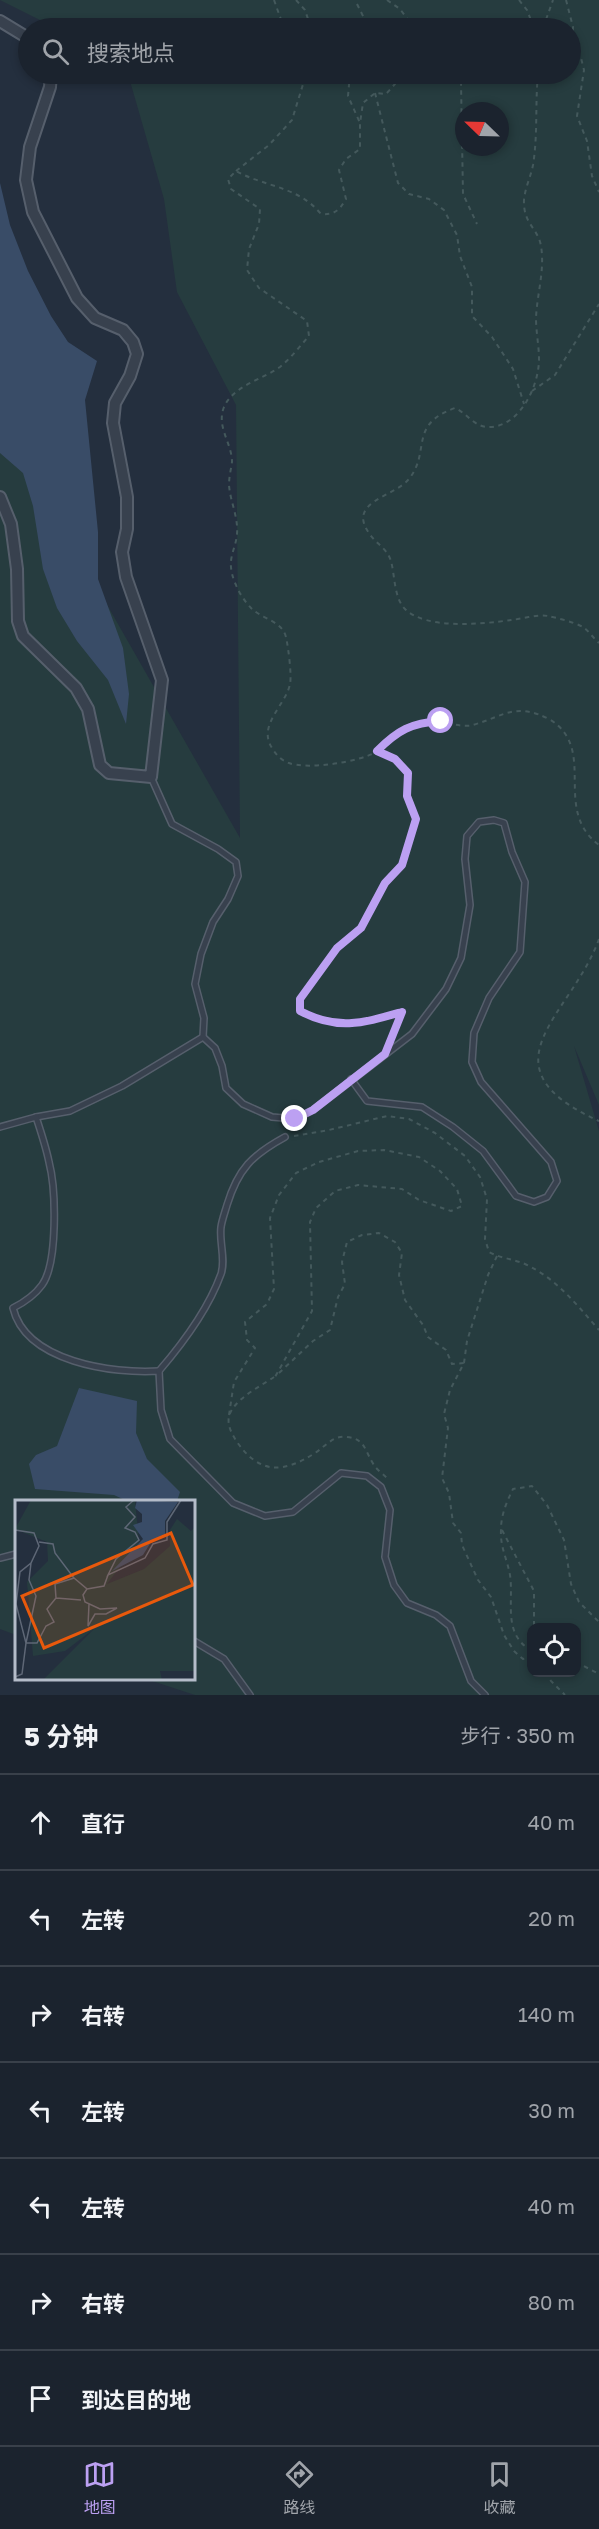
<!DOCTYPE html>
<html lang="zh">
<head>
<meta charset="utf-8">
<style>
	:root { --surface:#1b232e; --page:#282f3a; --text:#f1f3f6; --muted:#a0a4aa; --line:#39404a; --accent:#bca0f2 }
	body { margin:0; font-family:"Golos Text","Noto Sans SC",sans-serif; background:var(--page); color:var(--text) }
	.controls { position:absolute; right:18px; bottom:18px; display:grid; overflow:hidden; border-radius:12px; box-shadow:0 3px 9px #0003 }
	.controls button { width:54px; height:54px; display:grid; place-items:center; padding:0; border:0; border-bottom:2px solid var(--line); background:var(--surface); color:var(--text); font:30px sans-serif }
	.compass { position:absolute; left:455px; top:102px; width:54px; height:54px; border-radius:50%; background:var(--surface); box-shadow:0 3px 9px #0003; rotate:293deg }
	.stop { position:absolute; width:18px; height:18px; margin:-14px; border:4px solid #bca0f2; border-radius:50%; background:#fff }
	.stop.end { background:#bca0f2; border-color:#fff; box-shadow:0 2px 6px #0008 }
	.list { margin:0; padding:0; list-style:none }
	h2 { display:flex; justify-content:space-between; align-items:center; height:78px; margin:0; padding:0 24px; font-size:26px }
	h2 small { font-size:20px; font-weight:400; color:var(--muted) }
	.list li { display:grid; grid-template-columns:39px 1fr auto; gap:18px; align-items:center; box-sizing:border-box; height:96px; padding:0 24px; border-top:2px solid var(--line) }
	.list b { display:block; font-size:22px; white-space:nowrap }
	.list em { font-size:20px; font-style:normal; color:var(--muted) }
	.icon { flex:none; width:33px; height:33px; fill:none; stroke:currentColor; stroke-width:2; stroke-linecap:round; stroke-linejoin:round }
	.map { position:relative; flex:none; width:599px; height:1695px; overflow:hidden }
	.search { position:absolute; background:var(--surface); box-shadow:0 3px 9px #0003; left:18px; right:18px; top:18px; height:66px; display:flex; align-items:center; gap:15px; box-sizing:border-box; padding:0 21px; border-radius:33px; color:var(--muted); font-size:22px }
	.sheet { height:750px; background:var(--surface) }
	nav { display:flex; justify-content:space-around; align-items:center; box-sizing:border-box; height:84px; border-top:2px solid var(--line); background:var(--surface); font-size:16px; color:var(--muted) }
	nav a { display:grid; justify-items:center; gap:3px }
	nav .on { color:var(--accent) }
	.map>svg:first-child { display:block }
	.green { fill:#263c3f; fill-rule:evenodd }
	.water { fill:#394c67 }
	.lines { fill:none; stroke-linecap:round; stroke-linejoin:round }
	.lane-casing { stroke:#565f6c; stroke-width:8 }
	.street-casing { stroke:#565f6c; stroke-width:14 }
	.path { stroke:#44595c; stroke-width:2; stroke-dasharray:4.5 4.5; stroke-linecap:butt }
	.lane { stroke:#38414e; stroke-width:5 }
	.street { stroke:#38414e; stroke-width:10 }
	.route { stroke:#bca0f2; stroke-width:8 }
	.inset-road { fill:none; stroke:#5e6776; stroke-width:1.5 }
	.view { fill:#e8590c; fill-opacity:0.15; stroke:#e8590c; stroke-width:3 }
	.inset-edge { fill:none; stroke:#b4bcc9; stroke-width:3 }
</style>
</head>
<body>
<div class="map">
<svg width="599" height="1695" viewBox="0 0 599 1695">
	<rect width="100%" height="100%" fill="#242f3e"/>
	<path class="green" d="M0 0H599V1105L574 1046 599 1131V1695H195L146 1679 194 1678V1502H16V1635L0 1629V417L240 838 236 405 177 292 164 199 128 74H570V28H56ZM464 111H500V147H464ZM532 1628H576V1672H532Z"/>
	<g class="water">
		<path d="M0 183 10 225 28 271 51 316 68 342 97 361 85 400 98 532V579L123 648 129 694 126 724 108 680 77 641 57 608 43 569 33 506 23 473 0 453Z"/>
		<path d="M79 1388 137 1401 136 1433 147 1459 180 1492 177 1501H127L114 1495 35 1489 29 1464 36 1455 57 1446Z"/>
	</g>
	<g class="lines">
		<defs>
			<g id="lane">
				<path d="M151 777 172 824 218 849 236 862 238 876 228 899 213 922 201 954 195 984 204 1018 203 1037"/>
				<path d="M36 1117 70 1111 122 1086 203 1037 215 1048 222 1066 226 1088 243 1104 272 1117 295 1119 313 1110 412 1034 446 989 461 958 470 905 465 859 467 836 479 822 494 820 504 823 512 852 525 882 520 952 489 998 474 1033 472 1062 481 1082 551 1162 557 1181 547 1197 534 1202 516 1196 483 1151 453 1127 422 1107 367 1101 351 1079"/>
				<path d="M0 1127 36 1117C41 1132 46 1147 49 1162 56 1189 58 1263 42 1285 34 1296 25 1302 13 1308 26 1362 113 1374 159 1371L161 1410 170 1439 233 1503 265 1516 293 1512 341 1473 367 1476 381 1487 390 1510 385 1557 394 1585 407 1603 436 1615 450 1626 471 1681 485 1695"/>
				<path d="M159 1371C184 1342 208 1310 221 1274 226 1260 219 1242 221 1227 222 1220 225 1212 227 1205 238 1169 252 1155 285 1137"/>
				<path d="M0 1558 16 1554"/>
				<path d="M194 1641 224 1659 250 1695"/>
			</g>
			<g id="street">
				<path d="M0 21 28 38"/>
				<path d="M0 497 11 524 17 569 18 621 23 636 76 688 88 709 100 765 109 773 151 777 162 680 126 577 122 552 127 529V497L113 423 115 403 130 376 137 354 133 342 123 330 95 318 77 298 33 212 26 180 30 147 50 87 51 74"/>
			</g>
		</defs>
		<use href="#lane" class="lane-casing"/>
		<use href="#street" class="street-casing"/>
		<g class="path">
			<path d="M274 0 284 28"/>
			<path d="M296 0 305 10 311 28"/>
			<path d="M387 0 400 9 414 28"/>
			<path d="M519 0 527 10 534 28"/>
			<path d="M566 0 573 27 572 45 581 58 584 70 577 116 587 141 592 176 599 192"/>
			<path d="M357 4 369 28"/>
			<path d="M543 28 553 0"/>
			<path d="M350 74 348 96 360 123"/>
			<path d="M398 74 395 84 386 94 375 93 363 103 360 123V149L346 159 339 170 346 199C339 211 334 215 321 214 298 186 265 187 236 171L228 179 231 189 260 209 259 224 249 249 247 270 259 288 307 321 309 336C300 346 291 358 280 367 263 379 233 386 224 407 216 427 232 443 232 462 231 469 229 477 229 485 230 499 236 512 237 526 239 550 223 556 236 585 239 593 246 603 251 608 262 619 282 621 286 637 288 646 292 675 290 684 286 705 257 725 272 748 277 756 281 760 289 763 307 770 359 762 376 752 390 744 398 728 418 723 436 717 459 729 473 725 504 716 515 702 549 719 599 749 551 809 599 845"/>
			<path d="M455 74 461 83 463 194 477 224"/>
			<path d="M538 74C535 104 538 134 533 165 531 176 525 188 524 200 523 224 538 228 541 246 545 270 537 294 536 318 536 332 539 346 539 359 539 386 520 426 490 427 475 428 468 414 455 408 407 425 432 452 408 480 393 497 347 502 369 533 376 544 387 548 391 561 395 576 394 598 405 609 426 630 484 624 511 620 522 619 537 614 548 616 557 618 574 622 583 627 589 631 593 638 599 643"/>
			<path d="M375 93 398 183 409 194 429 199 444 210 457 235 460 256 472 287V316L492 337 513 369 524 404"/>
			<path d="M236 171 269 145 292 120 304 81 299 74"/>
			<path d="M532 391 555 375 599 304"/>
			<path d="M379 752 395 758 408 773 407 796 416 819 402 865 385 883 361 928 337 948 300 999V1011C338 1031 363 1023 402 1012L392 1037"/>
			<path d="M599 939C572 1015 477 1066 599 1121"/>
			<path d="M294 1136 329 1130 387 1116 409 1119 435 1133 465 1156 480 1177 487 1199 485 1239 489 1252C500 1258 513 1259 525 1264 557 1279 576 1304 599 1330"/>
			<path d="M497 1256 488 1275 467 1341 464 1363 450 1390 444 1414 448 1428 442 1478 449 1493 453 1523 461 1533 462 1545 478 1580 491 1597 504 1635 514 1651 523 1659 532 1656"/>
			<path d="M279 1373 313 1341 330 1330 338 1297 345 1284 342 1262 347 1242 362 1235 379 1233 395 1242 402 1253 399 1275 405 1300 423 1325 428 1337 446 1350 452 1364 464 1363"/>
			<path d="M274 1377C261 1386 234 1399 229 1416 227 1426 232 1434 237 1442 260 1475 284 1473 315 1453 326 1446 333 1435 347 1437 366 1439 365 1452 374 1465 377 1470 383 1474 387 1478V1481"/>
			<path d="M229 1415 234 1382 255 1348 247 1340 245 1322 267 1304 274 1289 270 1218 279 1195 296 1173 319 1162 358 1151 384 1150 419 1157 440 1171 457 1189 462 1206 451 1211 419 1200 402 1189 358 1185 335 1191 316 1208 310 1222 312 1311 275 1377"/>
			<path d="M502 1530 534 1591V1628"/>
			<path d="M532 1651C502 1634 514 1603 510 1575 507 1558 500 1548 501 1529 501 1515 507 1501 513 1489L532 1486 547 1505 564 1540 571 1584 579 1602 599 1622"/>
			<path d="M576 1662 599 1674"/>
			<path d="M546 1672 551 1681 565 1695"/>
		</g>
		<use href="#lane" class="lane"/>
		<use href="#street" class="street"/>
	</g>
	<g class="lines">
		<path class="route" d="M295 1119 313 1110 385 1054 402 1012C363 1023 338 1031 300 1011V999L337 948 361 928 385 883 402 865 416 819 407 796 408 773 395 759 377 751C398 730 411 723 441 721"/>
	</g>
	<g transform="translate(15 1500)">
		<rect width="180" height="180" fill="#242f3e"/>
		<path d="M16 0H120L124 42 92 84 129 69 155 46V30L162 19 176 31 180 27V171H145L147 180H28L80 128 50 151 18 156 12 82 33 61 32 42 0 29Z" fill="#263c3f"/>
		<path d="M122 0 163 2 150 21V34L136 42 128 55 97 71 128 39 118 25 127 22V14L120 8Z" fill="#394c67"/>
		<path class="inset-road" d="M119 0 111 7 120 17 110 28 120 32 124 40 101 59 93 75 130 58 138 44 152 40V22L166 0M0 30 19 33 24 46 16 63 5 72 1 104 11 143 7 174 0 177M16 63 14 80 21 96 11 143H22L31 126 39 122 32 109 41 98 40 84 59 78 40 53 38 44 24 42M59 78 72 89 68 95 70 102 85 109 102 108 91 114H80L73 126 74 104M72 89 89 86 93 75M41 98 66 100"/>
		<path class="view" d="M156 33 178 85 29 148 7 96Z"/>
		<rect width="180" height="180" class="inset-edge"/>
	</g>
</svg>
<div class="controls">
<button><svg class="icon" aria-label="locate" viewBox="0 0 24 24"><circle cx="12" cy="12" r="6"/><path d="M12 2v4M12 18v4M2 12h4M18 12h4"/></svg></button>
</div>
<svg class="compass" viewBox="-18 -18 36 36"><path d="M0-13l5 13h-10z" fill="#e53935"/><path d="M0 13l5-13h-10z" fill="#a0a4aa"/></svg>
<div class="stop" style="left:441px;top:721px"></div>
<div class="stop end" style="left:295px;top:1119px"></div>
<div class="search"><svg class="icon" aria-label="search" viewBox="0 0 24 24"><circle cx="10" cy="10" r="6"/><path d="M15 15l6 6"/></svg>搜索地点</div>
</div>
<section class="sheet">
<h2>5 分钟<small>步行 · 350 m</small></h2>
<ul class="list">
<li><svg class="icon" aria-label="ahead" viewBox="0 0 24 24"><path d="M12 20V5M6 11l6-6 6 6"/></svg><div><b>直行</b></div><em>40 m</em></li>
<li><svg class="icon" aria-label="left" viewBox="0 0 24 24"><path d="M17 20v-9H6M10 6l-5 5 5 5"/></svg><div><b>左转</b></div><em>20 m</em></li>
<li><svg class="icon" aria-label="right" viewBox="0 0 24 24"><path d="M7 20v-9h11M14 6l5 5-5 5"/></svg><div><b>右转</b></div><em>140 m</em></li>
<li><svg class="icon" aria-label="left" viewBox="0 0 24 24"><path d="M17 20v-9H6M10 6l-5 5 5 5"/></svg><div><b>左转</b></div><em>30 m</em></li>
<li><svg class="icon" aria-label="left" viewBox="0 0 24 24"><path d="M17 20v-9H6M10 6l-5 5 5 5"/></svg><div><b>左转</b></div><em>40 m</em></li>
<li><svg class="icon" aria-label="right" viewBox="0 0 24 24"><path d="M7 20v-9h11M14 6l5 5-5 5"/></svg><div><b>右转</b></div><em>80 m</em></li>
<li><svg class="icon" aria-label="arrive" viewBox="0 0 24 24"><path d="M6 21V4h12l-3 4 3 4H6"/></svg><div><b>到达目的地</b></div></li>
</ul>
</section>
<nav>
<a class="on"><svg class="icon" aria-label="map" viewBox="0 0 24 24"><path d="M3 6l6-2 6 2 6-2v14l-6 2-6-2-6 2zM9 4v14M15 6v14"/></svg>地图</a>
<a><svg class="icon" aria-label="directions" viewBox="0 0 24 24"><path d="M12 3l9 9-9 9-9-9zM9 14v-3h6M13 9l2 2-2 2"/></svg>路线</a>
<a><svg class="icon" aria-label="saved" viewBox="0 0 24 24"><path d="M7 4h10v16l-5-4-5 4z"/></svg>收藏</a>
</nav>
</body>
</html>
